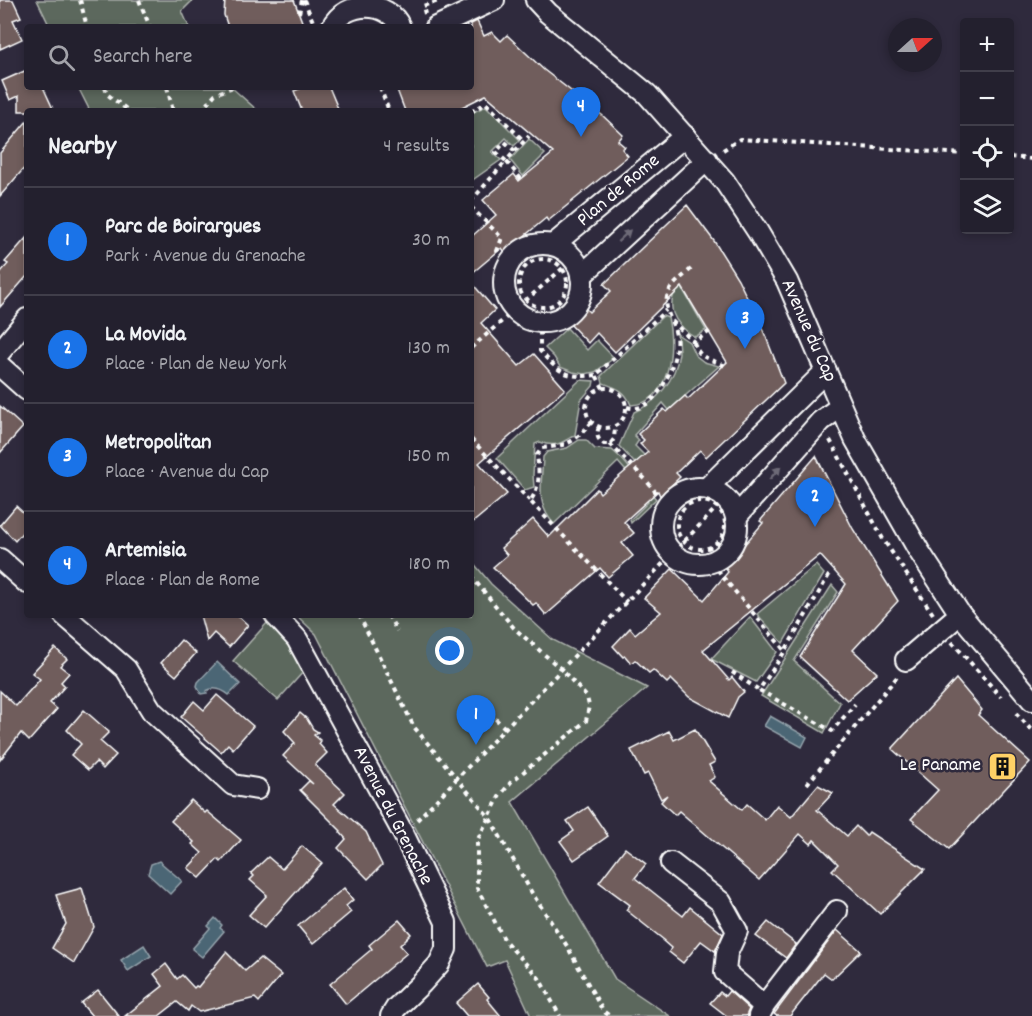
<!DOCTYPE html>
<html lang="en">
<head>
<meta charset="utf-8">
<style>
	:root { --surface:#23202e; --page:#2b2836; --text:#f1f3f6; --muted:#a3a3aa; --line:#403e4a; --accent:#1a73e8 }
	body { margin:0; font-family:Dekko,sans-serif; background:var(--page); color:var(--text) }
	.controls { position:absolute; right:18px; top:18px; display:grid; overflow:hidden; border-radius:6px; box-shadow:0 3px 9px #0003 }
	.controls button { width:54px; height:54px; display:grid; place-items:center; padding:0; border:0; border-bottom:2px solid var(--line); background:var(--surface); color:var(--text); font:30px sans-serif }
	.compass { position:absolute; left:888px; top:18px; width:54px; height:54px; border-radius:50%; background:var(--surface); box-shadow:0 3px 9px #0003; rotate:69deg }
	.you { position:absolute; left:450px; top:651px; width:21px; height:21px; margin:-15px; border:4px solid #fff; border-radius:50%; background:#1a73e8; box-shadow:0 0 0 9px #1a73e833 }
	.badge { display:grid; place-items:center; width:39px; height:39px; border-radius:50%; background:var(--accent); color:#fff; font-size:20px; font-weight:700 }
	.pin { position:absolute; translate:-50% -50px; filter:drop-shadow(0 2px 3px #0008) }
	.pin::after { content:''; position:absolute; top:32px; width:21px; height:18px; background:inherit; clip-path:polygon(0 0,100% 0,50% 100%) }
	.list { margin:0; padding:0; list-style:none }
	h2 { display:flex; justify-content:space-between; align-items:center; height:78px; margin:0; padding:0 24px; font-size:26px }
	h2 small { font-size:20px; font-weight:400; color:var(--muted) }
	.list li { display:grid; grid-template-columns:39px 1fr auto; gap:18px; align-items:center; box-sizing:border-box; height:108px; padding:0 24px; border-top:2px solid var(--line) }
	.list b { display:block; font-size:22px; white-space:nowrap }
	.list p { margin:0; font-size:20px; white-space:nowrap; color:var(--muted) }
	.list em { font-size:20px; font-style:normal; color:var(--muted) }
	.icon { flex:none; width:33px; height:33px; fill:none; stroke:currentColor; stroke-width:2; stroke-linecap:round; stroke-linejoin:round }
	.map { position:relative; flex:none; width:1032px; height:1016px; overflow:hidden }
	.search { position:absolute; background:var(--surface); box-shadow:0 3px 9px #0003; left:24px; top:24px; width:450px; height:66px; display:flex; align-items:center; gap:15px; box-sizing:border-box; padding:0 21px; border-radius:6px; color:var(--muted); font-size:22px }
	.panel { position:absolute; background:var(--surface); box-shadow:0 3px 9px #0003; left:24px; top:108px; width:450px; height:510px; border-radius:6px }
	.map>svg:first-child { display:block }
	.green { fill:#5c685d; stroke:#aeb4ae; stroke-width:1.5 }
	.water { fill:#4c6674; stroke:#94a3ac; stroke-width:1.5 }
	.building { fill:#705d5c; stroke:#fff; stroke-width:1.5 }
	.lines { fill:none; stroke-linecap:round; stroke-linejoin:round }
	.minor-casing { stroke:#fff; stroke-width:24 }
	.path { stroke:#fff; stroke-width:4; stroke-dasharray:4.5 4.5; stroke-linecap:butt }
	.minor { stroke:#2f2a3d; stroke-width:20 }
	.oneway { fill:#6d6a77 }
	.labels { text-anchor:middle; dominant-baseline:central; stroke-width:5; stroke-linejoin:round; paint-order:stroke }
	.street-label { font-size:20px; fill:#fff; stroke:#2f2a3d }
	.poi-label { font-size:20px; fill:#fff; stroke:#2f2a3d; text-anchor:end }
</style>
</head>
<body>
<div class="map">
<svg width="1032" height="1016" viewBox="0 0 1032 1016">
	<rect width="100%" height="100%" fill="#2f2a3d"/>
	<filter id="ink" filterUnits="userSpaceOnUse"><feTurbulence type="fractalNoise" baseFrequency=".0167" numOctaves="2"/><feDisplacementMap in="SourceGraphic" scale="12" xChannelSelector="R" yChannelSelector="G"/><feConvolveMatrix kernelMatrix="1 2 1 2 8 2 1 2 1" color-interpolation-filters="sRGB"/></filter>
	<g filter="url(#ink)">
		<g class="green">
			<path d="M37 0H193L182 11 189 27H50Z"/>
			<path d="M78 87H231L258 111H86L89 109Z"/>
			<path d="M486 106 520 140 514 146 506 138 492 152 501 160 471 181V113Z"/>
			<path d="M529 139 545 154 523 176 510 160Z"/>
			<path d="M679 283 706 330 695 337C672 323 665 306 679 283Z"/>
			<path d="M663 316 668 318C675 347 671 403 631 405 625 390 617 388 603 383L601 376Z"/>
			<path d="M567 328 587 350 597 340 614 358 595 372 584 374 573 372 560 367 554 357 545 348Z"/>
			<path d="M677 334 689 342 695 355 704 362 719 366 669 410 663 403 634 435 639 440 635 446 644 455 642 471 619 446 634 412C657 403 676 379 679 353 679 347 678 340 677 334Z"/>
			<path d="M580 380 594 381 593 386 581 400 575 435C562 443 555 448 540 442L535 444 533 475 534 487 525 490 497 458Z"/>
			<path d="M579 440H586L595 449 612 450 622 459 656 499 631 523 630 520 648 502 635 488 638 485 618 462 554 524C535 503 542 484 543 457L547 452 567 448Z"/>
			<path d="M471 560 491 584 553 640 647 688 512 802 615 979 670 1016H531L505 960 487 967 316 634 296 615H471Z"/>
			<path d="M816 565 824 574 783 643 757 614Z"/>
			<path d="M832 585 838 592 794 661 840 703 824 733 761 696Z"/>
			<path d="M750 617 777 652 756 682 711 659Z"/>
			<path d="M267 623 294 646 304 671 278 700 233 661Z"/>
		</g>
		<g class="water">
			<path d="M217 662 240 684 229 695C222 689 215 686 206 691L207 693 201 694 197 686 198 682Z"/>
			<path d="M770 716 807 737 802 747 764 726Z"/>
			<path d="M159 861 182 881 170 894 148 874 151 864Z"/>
			<path d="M215 918 222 925 220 928 224 931 202 957 192 949 210 928 208 926Z"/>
			<path d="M144 945 151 956 128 971 121 960Z"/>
		</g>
		<g class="building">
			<path d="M0 0H13L21 17 13 20 22 39 0 49Z"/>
			<path d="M225 0H294L304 27H228L224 15Z"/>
			<path d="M477 21 484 36 492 32 501 41 507 35 544 70 602 115 623 135 618 141 625 147 622 149 628 156 548 221 546 218 505 252 502 248 471 274V237L496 215 483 200 514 174 519 181 553 153 486 95 454 111H405L396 87H471V24Z"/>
			<path d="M27 70V87H43L54 111H19V96L10 100 2 81Z"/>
			<path d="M304 87H329L339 111H302L294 91Z"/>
			<path d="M27 121V165L0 196V153Z"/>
			<path d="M687 205 714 241 738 279 766 337 784 383 706 457 700 450 676 473 680 477 660 496 658 491 624 522 634 533 622 543 633 556 608 577 600 568 546 615 536 603 533 605 493 567 507 555 501 548 533 519 549 537 597 489 600 493 648 452 640 444 644 440 638 434 664 409 667 412 685 396 688 399 727 362 682 287 615 352 597 333 588 343 569 323 585 308 589 312 611 291 604 284Z"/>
			<path d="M27 237V276L0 307V273L8 264 5 262Z"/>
			<path d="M471 282 495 310 481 323 519 366 534 354 565 389 479 463 507 494 471 524Z"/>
			<path d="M0 406 23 427 0 453Z"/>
			<path d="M816 456 853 529 898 601 853 650 877 673 847 700 800 657 846 584 820 555 703 650 729 680 732 677 744 692 738 697 728 718 689 697 671 679 667 683 653 670 649 673 635 660 631 663 625 656 623 657 613 646 630 628 635 634 661 612 644 598 672 569 704 600 728 572 725 567 763 523 760 521Z"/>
			<path d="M16 506 27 516V527L15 541 0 525Z"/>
			<path d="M200 615H237L248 625 229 647 214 633 207 641Z"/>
			<path d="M181 640 196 653 176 676 161 663Z"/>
			<path d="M55 648 67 659 60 666 69 673 61 682 65 686 50 703 57 709 29 741 21 733 0 760V691L16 706 40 679 32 673Z"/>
			<path d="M956 679 982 710 978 715 1030 762 949 849 911 819 938 790 892 749Z"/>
			<path d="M217 695 253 726 233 749 228 744 221 752 181 717 194 701 204 710Z"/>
			<path d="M84 710 109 732 100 741 116 755 103 769 96 762 88 770 71 755 81 744 67 730Z"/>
			<path d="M300 713 307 719 313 729 318 732 314 735 321 741 319 744 327 753 315 765 345 793 334 804 366 832 379 859 382 865 368 879 338 848 346 839 340 832 341 831 300 790 309 781 313 784 283 756 295 743 284 731Z"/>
			<path d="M695 729 715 762 709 765 715 777 709 781 742 810 747 804 765 820 777 805 791 817 818 785 833 793 817 810 847 836 856 826 866 836 869 832 925 869 880 914 832 870 838 864 814 840 811 844 800 834 759 880 679 811 675 815 661 802 667 795 661 799 648 773 644 775 631 750 669 731 674 740Z"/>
			<path d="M191 800 205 813 207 811 241 840 221 862 218 859 200 878 188 868 202 853 192 844 194 842 171 821Z"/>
			<path d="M588 807 608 836 574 860 560 841 574 831 567 821Z"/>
			<path d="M302 846 322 863 264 928 249 915 267 895 250 880 254 876 251 873 268 857 282 869Z"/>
			<path d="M625 848 646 864 635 878 683 916 690 907 723 934 715 951 701 941 683 963 669 952 671 948 663 941 664 940 626 910 630 905 599 882Z"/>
			<path d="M82 888 94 927 74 963 52 948 66 924 56 895Z"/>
			<path d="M344 888 353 900 346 906 351 912 313 944 298 926Z"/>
			<path d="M399 920 411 934 400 945 407 953 346 1004 330 984 372 949 369 945Z"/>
			<path d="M768 922 796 944 786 958 756 936Z"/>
			<path d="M837 930 861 951 832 979 824 973 790 1016H777L774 1014Z"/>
			<path d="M226 952 245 971 260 958 281 975 259 1002 255 998 199 1012 191 1006 188 1011 177 1002 159 1016H125L163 986 154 974 166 964 177 979 182 975 194 988 196 986 198 987Z"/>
			<path d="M478 984 489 997 487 999 501 1016H467L456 1003Z"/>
			<path d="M98 990 119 1016H92L81 1003Z"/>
			<path d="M729 991 749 1009 746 1016H727L710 1003 720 992 725 996Z"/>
		</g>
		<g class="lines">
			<defs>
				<g id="minor">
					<path d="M536 0 548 13 647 94 725 182 758 232 787 281 855 439 919 551 960 614 1032 700"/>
					<path d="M332 27C345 0 389 0 400 27"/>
					<path d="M436 27 494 0"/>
					<circle cx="543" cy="283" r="39"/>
					<path d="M553 245 685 136"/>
					<path d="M581 276 707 160"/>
					<path d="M0 352 27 319"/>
					<path d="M0 366 27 390"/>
					<circle cx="699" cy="526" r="38"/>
					<path d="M707 488 826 371"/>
					<path d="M736 517 821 421 840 407"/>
					<path d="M0 559 27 583"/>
					<path d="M64 615 126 669 152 711 233 785 257 789"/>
					<path d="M275 615 297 639 403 833 446 922V949L439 964 422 983 396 1008 391 1016"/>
					<path d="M906 660 960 614"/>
					<path d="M671 863 721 902 737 931 727 953 725 972 764 1006"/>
					<path d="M759 1016 764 1006 837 911"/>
				</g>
			</defs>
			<use href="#minor" class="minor-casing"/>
			<g class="path">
				<path d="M80 0 87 27"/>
				<path d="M139 0 150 27"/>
				<path d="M304 0 314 24"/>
				<path d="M299 13 302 0"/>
				<path d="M425 14 423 6 442 0"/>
				<path d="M105 87 107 94 129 111"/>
				<path d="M167 87 173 111"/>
				<path d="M380 87 389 111"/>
				<path d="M201 111 215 94 233 87"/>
				<path d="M471 112 486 103 524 141"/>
				<path d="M505 142 515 151 506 161 496 152Z"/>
				<path d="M723 150 740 139 964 154"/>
				<path d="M515 151 529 136"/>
				<path d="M1010 157 1032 159"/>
				<path d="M471 201 506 161 522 180"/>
				<path d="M471 207 502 238 497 251 508 266"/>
				<circle cx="543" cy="283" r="24"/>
				<path d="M672 321 694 342 710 331"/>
				<path d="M540 322V351C559 372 566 379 596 375"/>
				<path d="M694 342C699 360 710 358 725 366"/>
				<path d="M471 348 563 268"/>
				<circle cx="606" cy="408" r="20"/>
				<path d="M603 388 596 375 666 310"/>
				<path d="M627 407C656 417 680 359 676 336 674 322 664 312 667 297 669 286 683 277 691 269"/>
				<path d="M592 422C573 443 570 445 542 448L537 455C539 471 541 487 530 501L627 602"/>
				<path d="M599 427C596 435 597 439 604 444H610L614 439 615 427"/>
				<path d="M471 439 530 501"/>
				<path d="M830 440 883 539 933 614"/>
				<path d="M610 444 646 480 666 505"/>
				<circle cx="701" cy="525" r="24"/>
				<path d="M713 562 722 576 785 651"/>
				<path d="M829 575 785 651 759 690 832 731 855 704"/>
				<path d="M471 576 514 628 561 669 587 697 589 706 586 721 511 782 499 797 489 817 532 893 567 946 603 1011 610 1016"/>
				<path d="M359 615 414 727 489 817 477 841V888L505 941 539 978 560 1016"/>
				<path d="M388 615 397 631"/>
				<path d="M952 642 1001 697"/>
				<path d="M732 672 759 690"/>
				<path d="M476 700 505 728"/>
				<path d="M1016 713 1032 731"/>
				<path d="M807 784 897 677"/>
				<path d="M417 820 721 503"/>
			</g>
			<use href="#minor" class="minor"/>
		</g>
		<defs><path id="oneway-solid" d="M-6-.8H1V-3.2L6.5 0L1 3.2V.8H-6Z" transform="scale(1.5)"/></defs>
		<g class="oneway">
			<use href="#oneway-solid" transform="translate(624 236) rotate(-43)"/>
			<use href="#oneway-solid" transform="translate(775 473) rotate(-49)"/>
		</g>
	</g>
	<defs>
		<symbol id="building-square" viewBox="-11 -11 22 22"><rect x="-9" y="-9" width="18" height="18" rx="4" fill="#ffd166" stroke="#2f2a3d"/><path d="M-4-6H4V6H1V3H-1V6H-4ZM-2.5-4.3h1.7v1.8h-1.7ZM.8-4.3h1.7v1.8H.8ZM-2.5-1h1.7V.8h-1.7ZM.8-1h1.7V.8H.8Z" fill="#111"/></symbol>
	</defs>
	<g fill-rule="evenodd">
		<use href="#building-square" x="986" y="750" width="33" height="33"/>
	</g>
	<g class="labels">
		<g class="street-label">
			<text transform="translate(619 191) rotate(-40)">Plan de Rome</text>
			<text transform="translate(808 331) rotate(66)">Avenue du Cap</text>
			<text transform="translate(392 816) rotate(63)">Avenue du Grenache</text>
		</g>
		<g class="poi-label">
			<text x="981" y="766">Le Paname</text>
		</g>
	</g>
</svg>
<div class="controls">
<button>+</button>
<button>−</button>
<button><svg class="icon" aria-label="locate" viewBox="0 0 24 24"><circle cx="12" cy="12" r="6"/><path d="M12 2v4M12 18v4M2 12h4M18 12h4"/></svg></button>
<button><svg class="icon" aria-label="layers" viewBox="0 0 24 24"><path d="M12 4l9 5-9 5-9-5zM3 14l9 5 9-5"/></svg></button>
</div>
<svg class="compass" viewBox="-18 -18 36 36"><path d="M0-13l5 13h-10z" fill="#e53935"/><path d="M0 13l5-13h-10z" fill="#a3a3aa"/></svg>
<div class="you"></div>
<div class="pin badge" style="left:476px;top:745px">1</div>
<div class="pin badge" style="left:815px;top:527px">2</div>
<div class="pin badge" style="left:745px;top:349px">3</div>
<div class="pin badge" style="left:581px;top:137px">4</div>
<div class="search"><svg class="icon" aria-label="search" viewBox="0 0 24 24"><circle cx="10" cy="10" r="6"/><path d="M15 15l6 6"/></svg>Search here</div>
<section class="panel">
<h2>Nearby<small>4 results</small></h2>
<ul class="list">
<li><span class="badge">1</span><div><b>Parc de Boirargues</b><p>Park · Avenue du Grenache</p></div><em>30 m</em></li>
<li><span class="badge">2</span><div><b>La Movida</b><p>Place · Plan de New York</p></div><em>130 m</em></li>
<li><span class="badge">3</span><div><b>Metropolitan</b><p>Place · Avenue du Cap</p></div><em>150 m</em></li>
<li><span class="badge">4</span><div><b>Artemisia</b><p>Place · Plan de Rome</p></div><em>180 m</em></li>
</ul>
</section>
</div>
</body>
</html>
